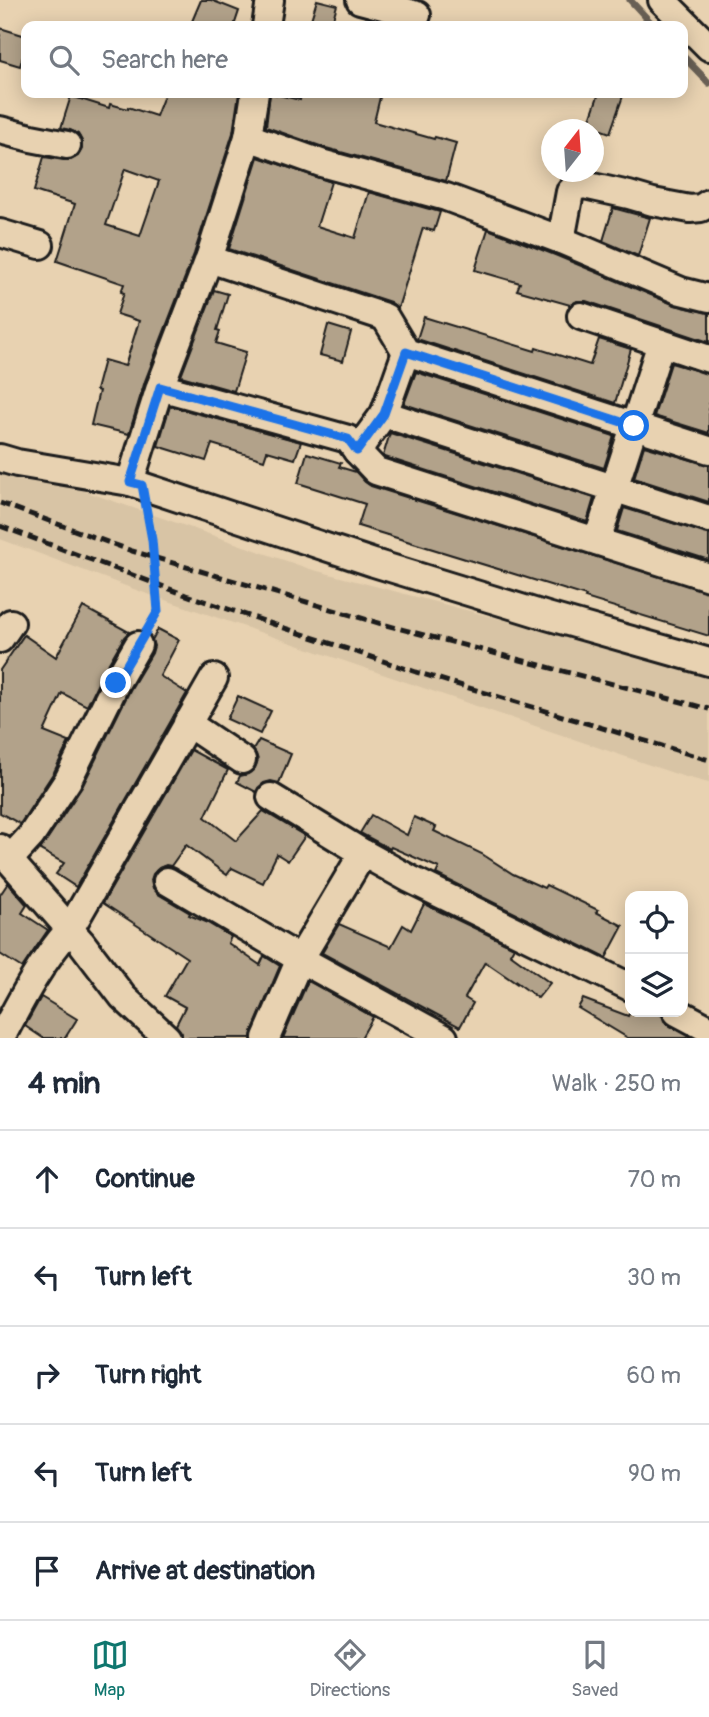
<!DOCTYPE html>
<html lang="en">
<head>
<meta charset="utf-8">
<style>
	:root { --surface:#fff; --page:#f6f6f7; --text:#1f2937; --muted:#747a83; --line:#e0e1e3; --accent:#0f766e }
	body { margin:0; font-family:Pangolin,sans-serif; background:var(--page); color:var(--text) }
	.controls { position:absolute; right:21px; bottom:21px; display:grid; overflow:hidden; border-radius:14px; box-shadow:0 4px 18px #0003 }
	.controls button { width:63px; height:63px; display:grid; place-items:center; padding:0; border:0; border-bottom:2px solid var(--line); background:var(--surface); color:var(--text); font:35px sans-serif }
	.compass { position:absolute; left:541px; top:119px; width:63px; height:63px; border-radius:50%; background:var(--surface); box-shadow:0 4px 18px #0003; rotate:17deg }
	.stop { position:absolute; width:21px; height:21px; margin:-16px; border:5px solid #1a73e8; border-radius:50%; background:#fff }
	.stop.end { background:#1a73e8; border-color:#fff; box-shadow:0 2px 7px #0008 }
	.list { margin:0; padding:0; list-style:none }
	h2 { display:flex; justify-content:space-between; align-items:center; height:91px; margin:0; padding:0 28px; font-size:30px }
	h2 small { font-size:23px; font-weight:400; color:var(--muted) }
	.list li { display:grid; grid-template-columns:46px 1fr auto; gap:21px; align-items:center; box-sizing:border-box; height:98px; padding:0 28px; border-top:2px solid var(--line) }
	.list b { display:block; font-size:26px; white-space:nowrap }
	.list em { font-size:23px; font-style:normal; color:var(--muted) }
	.icon { flex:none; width:38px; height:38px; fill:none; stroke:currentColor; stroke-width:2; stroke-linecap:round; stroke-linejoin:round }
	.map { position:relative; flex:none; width:709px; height:1038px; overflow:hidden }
	.search { position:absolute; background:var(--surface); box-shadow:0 4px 18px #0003; left:21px; right:21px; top:21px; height:77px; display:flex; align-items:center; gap:18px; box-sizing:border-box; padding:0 24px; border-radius:14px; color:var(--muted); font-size:26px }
	.sheet { height:581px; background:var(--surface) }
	nav { display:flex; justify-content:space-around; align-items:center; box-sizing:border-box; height:98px; border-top:2px solid var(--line); background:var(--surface); font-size:19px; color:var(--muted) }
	nav a { display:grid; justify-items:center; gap:4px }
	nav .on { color:var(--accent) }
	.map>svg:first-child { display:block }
	.built { fill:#d8c4a5 }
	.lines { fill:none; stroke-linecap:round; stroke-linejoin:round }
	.stream { stroke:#696154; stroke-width:7 }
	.building { fill:#b2a28a; stroke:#1c1c1c; stroke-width:2; fill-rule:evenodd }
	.minor-casing { stroke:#1c1c1c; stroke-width:32 }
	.path { stroke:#1c1c1c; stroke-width:4.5; stroke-dasharray:5 5; stroke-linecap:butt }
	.minor { stroke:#e8d2b1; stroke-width:26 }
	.rail { stroke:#1c1c1c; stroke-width:5; stroke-dasharray:10 5; stroke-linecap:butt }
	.route { stroke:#1a73e8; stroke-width:9 }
</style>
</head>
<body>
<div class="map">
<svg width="709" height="1038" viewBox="0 0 709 1038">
	<rect width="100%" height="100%" fill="#e8d2b1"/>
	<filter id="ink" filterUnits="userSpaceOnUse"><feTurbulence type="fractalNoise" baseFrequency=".0143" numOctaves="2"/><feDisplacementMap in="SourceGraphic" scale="14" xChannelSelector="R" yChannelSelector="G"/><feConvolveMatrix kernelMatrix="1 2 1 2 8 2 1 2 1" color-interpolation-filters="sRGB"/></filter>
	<g filter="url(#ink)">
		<path class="built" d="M0 462 310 569 709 674V783L682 776 139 591 0 539Z"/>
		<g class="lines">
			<g class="stream">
				<path d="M630 0 654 26"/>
				<path d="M683 56 709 83"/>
			</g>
		</g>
		<g class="building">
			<path d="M201 0H211L239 11 234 26H190Z"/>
			<path d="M317 0 337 5 331 26H309Z"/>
			<path d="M0 28 26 36V46L20 66 0 60Z"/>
			<path d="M165 93H239L233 133 194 254 145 381 129 434 91 425 99 391 96 390 104 360 125 366 139 321 117 314 124 293 121 292 124 284 57 261 75 204 34 191 44 157 64 160H71L78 156 82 149V141L78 134 70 130 61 128 71 96 109 108 110 104 128 109V107L156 116ZM125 169 159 181 140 236 106 225Z"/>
			<path d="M270 93 300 100 301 93H381L374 122 434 139 435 137 456 143 446 181 326 148 266 127Z"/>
			<path d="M599 93H624L610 133 588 125Z"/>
			<path d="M258 157 331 182 317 226 355 238 369 192 440 212 434 231 423 228 398 308 390 302 229 249Z"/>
			<path d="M613 208 650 218 638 256 603 241Z"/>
			<path d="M488 229 555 255 675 305 709 313V342L586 301H577L570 305 517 290 520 283 475 270Z"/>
			<path d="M214 290 228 294 217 330 220 331 216 343 246 352 234 391 181 376Z"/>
			<path d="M424 317 535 351 536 348 590 365 599 339 631 349 615 403 417 339Z"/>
			<path d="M328 325 351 332 343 361 320 355Z"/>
			<path d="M671 363 709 374V433L654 416Z"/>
			<path d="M416 372 614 436 604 468 404 404Z"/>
			<path d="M170 406 301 442 295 459 267 451 264 460 212 444 206 461 158 446Z"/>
			<path d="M390 433 594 498 587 522 385 457 383 456Z"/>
			<path d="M644 446 709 465V502L634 478Z"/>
			<path d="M307 453 341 463 339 467 356 472 365 482 371 486 709 592V636L585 598 586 596 358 526 365 504 298 483Z"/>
			<path d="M624 508 709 534V560L617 531Z"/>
			<path d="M83 607 129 632 124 637 102 675 87 706 62 693 44 732 69 742 54 772 20 824 0 813V670L24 635 56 657Z"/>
			<path d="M158 629 179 640 160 676 187 693 76 887 56 874 64 863 40 850 82 787 130 690 152 653 154 646 152 640Z"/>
			<path d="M238 696 271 711 260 734 227 719Z"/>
			<path d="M259 740 291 754 279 783 271 781 264 783 258 788 256 792 237 782 240 776 248 774 255 768 258 760 256 754 253 750Z"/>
			<path d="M191 750 228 770 205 817 236 841 263 811 305 836 288 861 277 854 263 883 232 868 227 875 186 845 171 866 166 865 159 868 153 874 151 880 153 888 158 894 190 913 189 915 206 922 231 937 228 943 260 965 264 956 280 966 252 1032 251 1038H182V1033L176 1025 185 1007 165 996 187 958 103 903Z"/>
			<path d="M371 815 407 835 414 817 436 827 434 831 482 854 513 874 544 888 546 885 598 910 596 912 623 926 606 958 436 874 439 868 391 847 390 849 360 833Z"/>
			<path d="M8 883 27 905 22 913 48 930 22 968 0 954V895Z"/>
			<path d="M424 904 514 947 510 954 550 983 538 998 516 982V983L485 962 465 998 473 1003 460 1027 322 953 339 924 391 947 403 925 411 930Z"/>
			<path d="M308 981 373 1017 361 1038H283Z"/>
			<path d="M41 997 77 1019 65 1038H43L25 1026Z"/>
			<path d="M583 999 628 1016 630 1012H654L662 1015 664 1021 670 1026 692 1038H628L578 1008Z"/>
		</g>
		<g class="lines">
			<defs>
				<g id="minor">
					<path d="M360 0 417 15"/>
					<path d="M662 0 709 47"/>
					<path d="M266 26 270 0"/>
					<path d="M0 130 31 138 67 145"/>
					<path d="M248 137 321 163 446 197 561 240 681 291 709 298"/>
					<path d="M0 233 40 245"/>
					<path d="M561 240 570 192 575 187 584 185 629 195 653 202 690 209 701 208 709 203"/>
					<path d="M209 259 385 317 406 352 709 450"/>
					<path d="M581 316 709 359"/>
					<path d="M160 387 348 439 357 451 376 471 709 577"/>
					<path d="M384 414 709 519"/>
					<path d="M357 451 384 414 406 352"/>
					<path d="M0 458 17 463 130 482 160 387 209 259 248 137 255 93"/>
					<path d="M130 482 374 563 547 616 709 662"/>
					<path d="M597 541 661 343"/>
					<path d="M0 639 11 623"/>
					<path d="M187 723 242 760"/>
					<path d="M271 797 363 853 410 879 630 987"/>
					<path d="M0 848 9 860 81 942 123 997 167 1038"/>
					<path d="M9 860 31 836 68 780 116 683 138 645"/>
					<path d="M167 881 300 959 444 1038"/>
					<path d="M677 1012 709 1029"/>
					<path d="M1 1038C21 1000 41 961 70 929L214 678"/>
					<path d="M266 1038 300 959 363 853"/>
				</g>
			</defs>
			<use href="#minor" class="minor-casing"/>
			<path class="path" d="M147 514 152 540 158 611 150 625"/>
			<use href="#minor" class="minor"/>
			<g class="rail">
				<path d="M0 503 132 551 382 624 709 709"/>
				<path d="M0 526 186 595 416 672 709 760"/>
			</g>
		</g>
	</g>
	<g class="lines" filter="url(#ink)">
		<path class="route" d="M116 683 158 611 152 540 142 485 130 482 160 387 348 439 357 451 384 414 406 352 634 426"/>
	</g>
</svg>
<div class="controls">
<button><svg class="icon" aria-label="locate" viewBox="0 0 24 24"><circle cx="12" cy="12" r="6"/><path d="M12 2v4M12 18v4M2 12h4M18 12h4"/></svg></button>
<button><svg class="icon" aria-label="layers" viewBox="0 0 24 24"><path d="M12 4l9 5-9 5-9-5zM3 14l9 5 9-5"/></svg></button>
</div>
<svg class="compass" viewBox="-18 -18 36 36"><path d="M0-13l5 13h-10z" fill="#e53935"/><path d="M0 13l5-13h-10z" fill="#747a83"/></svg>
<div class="stop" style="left:634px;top:426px"></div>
<div class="stop end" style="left:116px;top:683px"></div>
<div class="search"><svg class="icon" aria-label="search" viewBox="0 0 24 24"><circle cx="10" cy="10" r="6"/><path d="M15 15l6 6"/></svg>Search here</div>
</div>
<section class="sheet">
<h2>4 min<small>Walk · 250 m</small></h2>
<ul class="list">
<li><svg class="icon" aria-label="ahead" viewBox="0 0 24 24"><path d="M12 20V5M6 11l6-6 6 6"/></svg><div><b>Continue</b></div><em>70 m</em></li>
<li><svg class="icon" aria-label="left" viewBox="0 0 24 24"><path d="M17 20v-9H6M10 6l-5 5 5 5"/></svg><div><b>Turn left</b></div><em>30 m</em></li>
<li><svg class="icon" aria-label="right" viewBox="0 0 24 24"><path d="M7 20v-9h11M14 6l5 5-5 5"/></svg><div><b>Turn right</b></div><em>60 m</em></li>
<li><svg class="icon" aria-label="left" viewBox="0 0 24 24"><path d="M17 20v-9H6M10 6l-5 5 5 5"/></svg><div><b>Turn left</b></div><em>90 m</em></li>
<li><svg class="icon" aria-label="arrive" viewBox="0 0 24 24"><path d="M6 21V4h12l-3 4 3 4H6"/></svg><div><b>Arrive at destination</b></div></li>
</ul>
</section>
<nav>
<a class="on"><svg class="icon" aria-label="map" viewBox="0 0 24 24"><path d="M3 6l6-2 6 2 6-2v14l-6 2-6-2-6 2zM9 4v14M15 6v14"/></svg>Map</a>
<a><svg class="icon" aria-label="directions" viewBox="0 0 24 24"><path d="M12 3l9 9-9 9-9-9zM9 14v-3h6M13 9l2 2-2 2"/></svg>Directions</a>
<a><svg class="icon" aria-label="saved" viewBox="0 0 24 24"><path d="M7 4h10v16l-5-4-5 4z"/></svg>Saved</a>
</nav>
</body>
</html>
